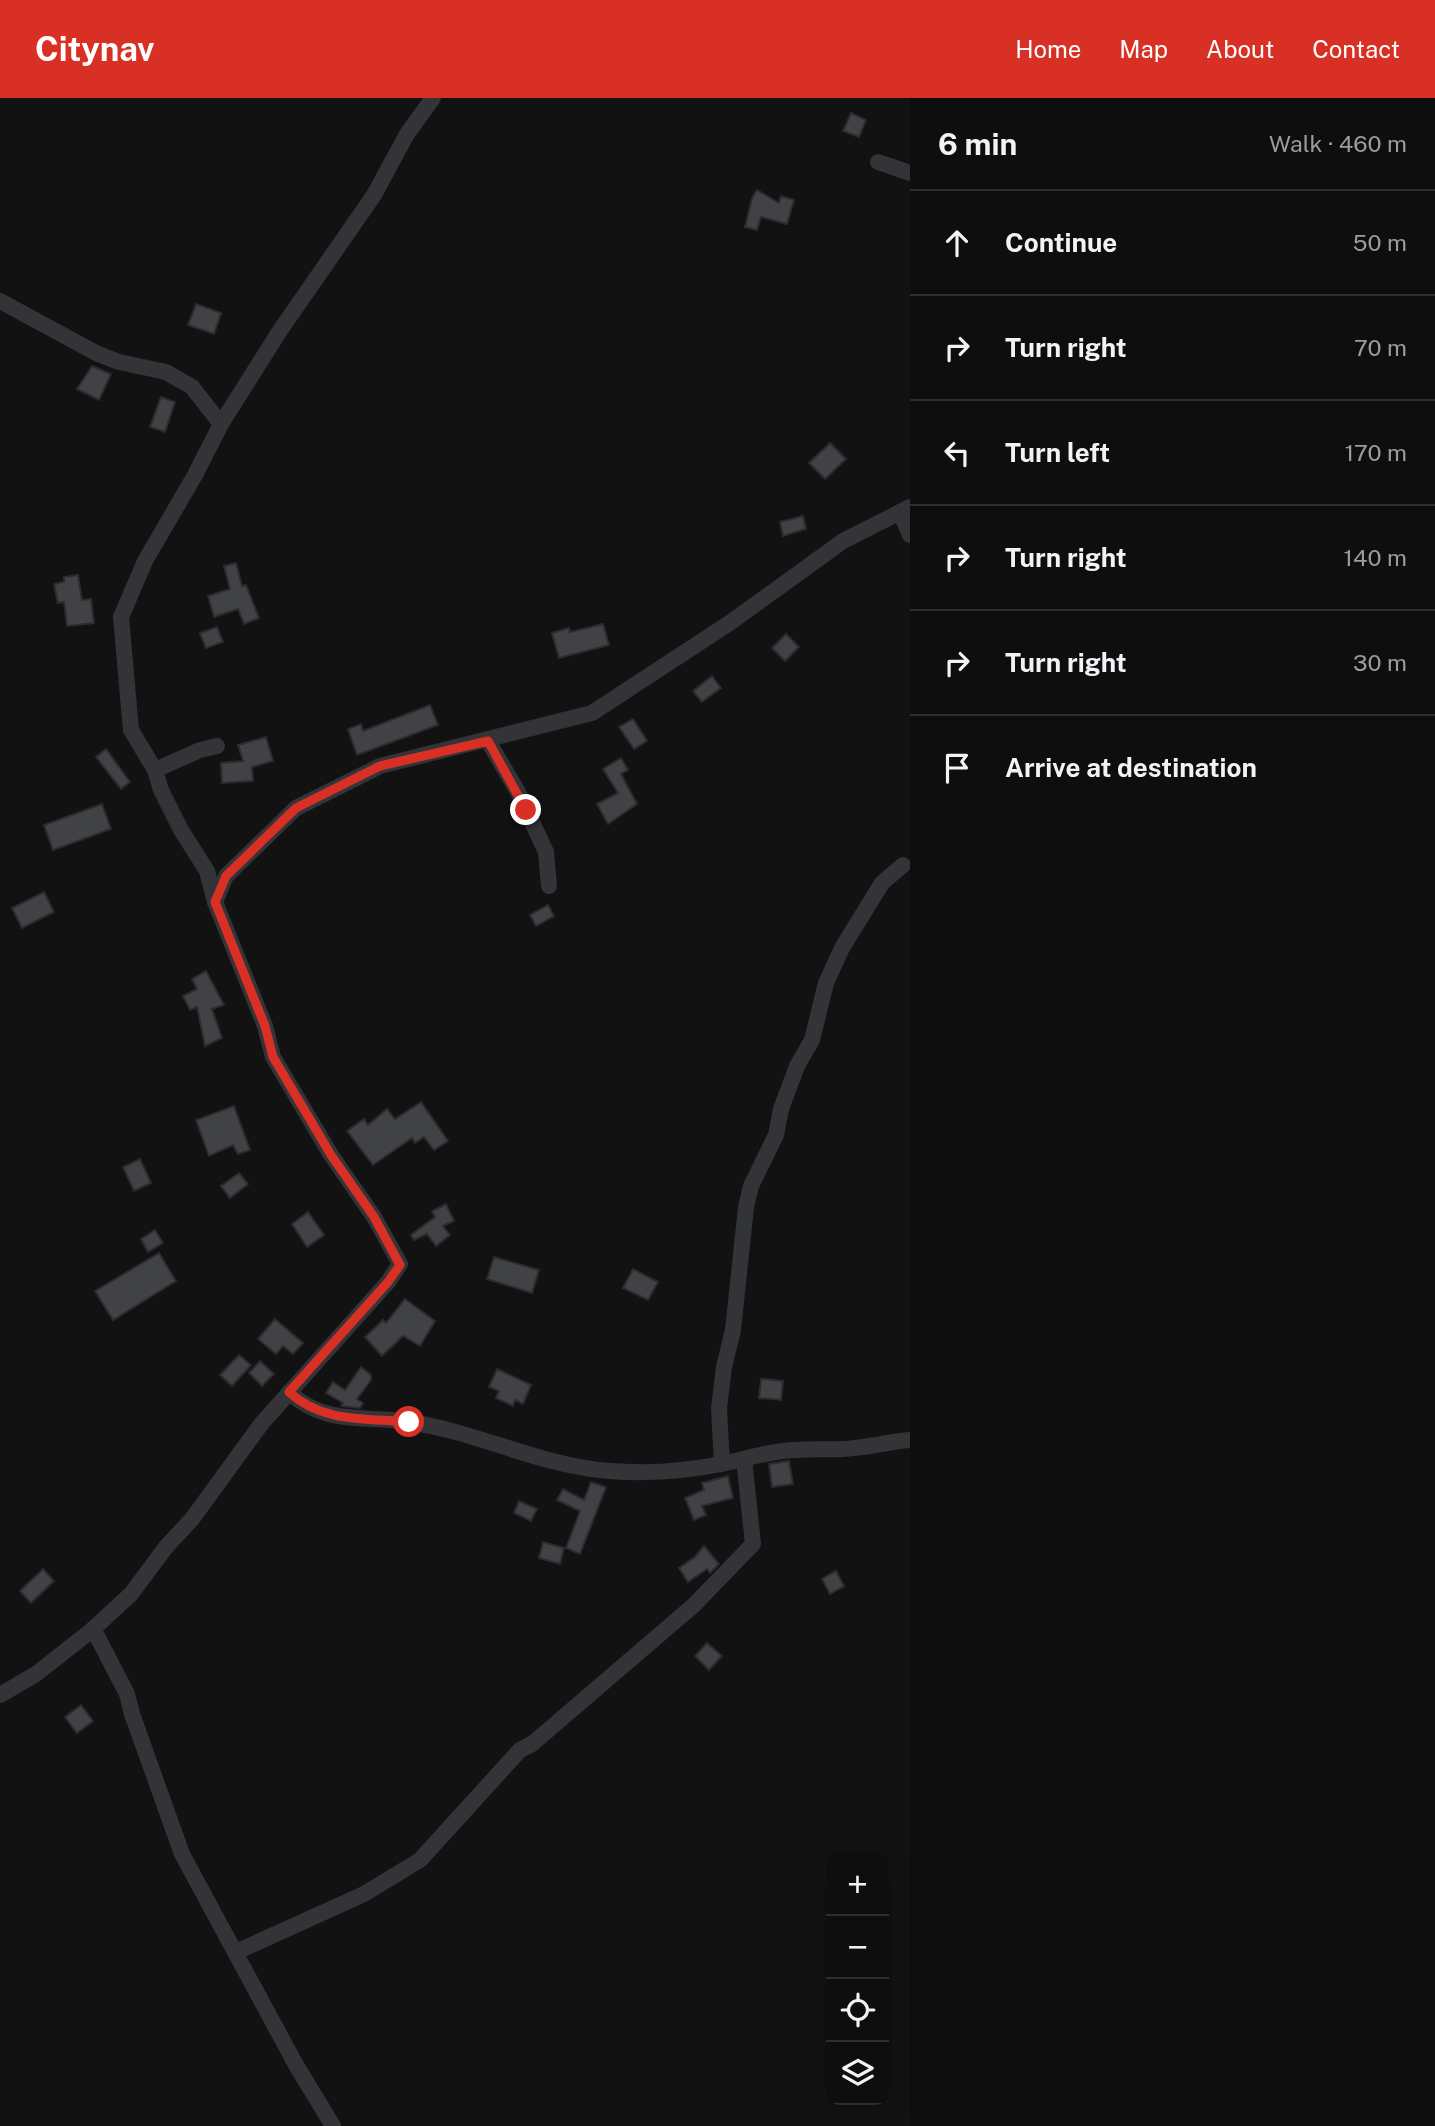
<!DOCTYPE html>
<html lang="en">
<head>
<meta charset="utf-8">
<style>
	:root { --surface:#0e0e0e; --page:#171717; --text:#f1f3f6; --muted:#9b9c9e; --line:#2e2e2e; --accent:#d93025 }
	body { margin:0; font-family:"Public Sans",sans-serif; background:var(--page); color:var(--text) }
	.controls { position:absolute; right:21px; bottom:21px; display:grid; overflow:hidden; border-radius:14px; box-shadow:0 7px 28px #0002 }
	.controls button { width:63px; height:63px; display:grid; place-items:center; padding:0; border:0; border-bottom:2px solid var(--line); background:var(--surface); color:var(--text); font:35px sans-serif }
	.stop { position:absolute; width:21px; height:21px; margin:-16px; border:5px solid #d93025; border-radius:50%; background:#fff }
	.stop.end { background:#d93025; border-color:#fff; box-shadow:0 2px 7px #0008 }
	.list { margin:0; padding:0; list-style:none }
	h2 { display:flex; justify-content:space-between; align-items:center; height:91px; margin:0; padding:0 28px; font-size:30px }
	h2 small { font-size:23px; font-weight:400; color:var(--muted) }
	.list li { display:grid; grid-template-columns:46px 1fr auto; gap:21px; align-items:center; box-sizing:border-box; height:105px; padding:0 28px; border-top:2px solid var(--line) }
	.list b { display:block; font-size:26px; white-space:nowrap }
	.list em { font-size:23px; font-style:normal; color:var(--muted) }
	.icon { flex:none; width:38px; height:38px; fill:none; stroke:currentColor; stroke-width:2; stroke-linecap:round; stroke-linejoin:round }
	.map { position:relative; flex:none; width:910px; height:2028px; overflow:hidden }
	header { display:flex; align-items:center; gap:42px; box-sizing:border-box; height:98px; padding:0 35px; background:var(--accent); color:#fff }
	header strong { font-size:33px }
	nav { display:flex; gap:38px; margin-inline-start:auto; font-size:24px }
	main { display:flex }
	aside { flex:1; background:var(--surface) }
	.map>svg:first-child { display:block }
	.building { fill:#414246; stroke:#2c2c2f; stroke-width:2 }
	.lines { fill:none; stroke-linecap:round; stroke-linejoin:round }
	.street { stroke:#333438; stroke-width:16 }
	.route { stroke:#d93025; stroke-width:9 }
</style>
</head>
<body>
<header>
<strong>Citynav</strong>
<nav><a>Home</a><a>Map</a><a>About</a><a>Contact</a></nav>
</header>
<main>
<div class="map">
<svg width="910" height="2028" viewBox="0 0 910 2028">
	<rect width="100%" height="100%" fill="#121213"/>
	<g class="building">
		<path d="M851 15 866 22 859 39 843 33Z"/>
		<path d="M757 92 779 105 781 98 794 102 787 126 761 119 757 132 745 129 752 100Z"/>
		<path d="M196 206 221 215 214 236 188 227Z"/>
		<path d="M92 268 111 276 99 302 77 291Z"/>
		<path d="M161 299 175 304 165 334 150 329Z"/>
		<path d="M830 345 846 361 825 381 809 365Z"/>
		<path d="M803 418 806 431 783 438 780 424Z"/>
		<path d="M236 465 242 488 246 487 259 520 244 526 238 511 214 519 208 498 230 491 224 468Z"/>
		<path d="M78 477 82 502 91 501 94 525 67 528 64 504 58 505 54 486 64 484V479Z"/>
		<path d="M603 526 609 547 559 560 552 535 569 530 570 534Z"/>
		<path d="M217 529 223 544 206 550 200 535Z"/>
		<path d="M786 536 799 549 785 563 772 550Z"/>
		<path d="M712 578 721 590 702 604 693 593Z"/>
		<path d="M430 607 438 627 357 657 348 631 361 626 363 633Z"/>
		<path d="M633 621 647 643 634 651 619 629Z"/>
		<path d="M266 639 273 663 252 669 253 683 222 685 221 665 243 663 238 647Z"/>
		<path d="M106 651 130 684 121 691 96 659Z"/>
		<path d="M621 660 628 672 621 676 637 706 608 726 597 706 618 695 603 671Z"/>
		<path d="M102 706 111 731 53 752 44 727Z"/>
		<path d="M44 794 54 814 22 830 12 810Z"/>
		<path d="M548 807 554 818 536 828 530 817Z"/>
		<path d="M206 873 224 907 212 911 222 940 205 948 197 909 190 912 183 898 197 891 192 881Z"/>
		<path d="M421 1004 448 1043 434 1052 424 1039 415 1045 412 1040 373 1067 347 1033 364 1021 368 1027 387 1011 395 1021Z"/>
		<path d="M234 1008 250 1052 238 1056 233 1047 209 1058 196 1022Z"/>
		<path d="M140 1061 151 1085 134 1093 123 1069Z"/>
		<path d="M239 1075 248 1086 230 1100 221 1088Z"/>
		<path d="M446 1106 454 1123 443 1128 450 1137 436 1148 427 1136 414 1142 411 1137 435 1119 432 1113Z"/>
		<path d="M308 1114 324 1137 307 1149 292 1126Z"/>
		<path d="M155 1132 163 1145 148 1154 141 1141Z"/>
		<path d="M159 1155 176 1183 113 1222 95 1193Z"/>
		<path d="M494 1159 539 1172 532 1195 487 1181Z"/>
		<path d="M633 1171 658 1184 648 1202 623 1190Z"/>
		<path d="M405 1201 435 1223 420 1248 403 1238 382 1258 365 1239 383 1222 386 1225Z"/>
		<path d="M275 1221 303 1245 293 1256 283 1248 276 1256 258 1241Z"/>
		<path d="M239 1257 251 1267 232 1288 220 1277Z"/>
		<path d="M260 1263 274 1276 262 1288 249 1275Z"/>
		<path d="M361 1269 371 1277V1282L357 1301 363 1305 360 1310 341 1308 343 1305 326 1295 333 1284 345 1292Z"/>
		<path d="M497 1271 531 1287 523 1306 515 1302 513 1308 496 1300 499 1293 489 1289Z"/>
		<path d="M761 1281 783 1283 781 1302 759 1300Z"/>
		<path d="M789 1363 793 1386 772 1389 769 1366Z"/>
		<path d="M728 1378 733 1400 702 1408 706 1417 694 1422 685 1400 704 1392 702 1385Z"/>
		<path d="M591 1384 606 1389 580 1456 566 1450 580 1413 557 1402 563 1391 584 1402Z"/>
		<path d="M519 1403 537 1411 531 1423 514 1415Z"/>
		<path d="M543 1444 564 1450 560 1466 539 1460Z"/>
		<path d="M704 1448 719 1466 710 1475 707 1471 688 1484 679 1470 695 1459Z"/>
		<path d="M43 1471 54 1483 31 1505 20 1493Z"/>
		<path d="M836 1473 844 1488 830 1496 822 1481Z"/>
		<path d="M707 1545 722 1558 709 1572 695 1558Z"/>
		<path d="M81 1607 93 1623 77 1635 65 1619Z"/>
	</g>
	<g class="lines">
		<g class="street">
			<path d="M878 64 910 75"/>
			<path d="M0 203 98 256 119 264 166 274 192 289 221 326"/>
			<path d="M900 414 910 437"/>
			<path d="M488 643 518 694 546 754 549 788"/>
			<path d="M155 672 200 652 217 648"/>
			<path d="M215 804 207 773 181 732 161 692 155 672 131 632 121 519 145 463 195 377 221 326 279 234 374 97 407 36 433 0"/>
			<path d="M289 1294C325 1328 365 1317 409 1324 478 1334 540 1368 610 1373 649 1376 688 1373 726 1365 745 1361 764 1355 783 1353 803 1350 822 1352 842 1351 865 1350 887 1344 910 1342"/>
			<path d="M722 1366 719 1310 724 1269 733 1232 746 1109 751 1088 776 1037 781 1011 797 968 812 942 826 885 842 850 882 785 903 767"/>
			<path d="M92 1532 131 1496 166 1449 192 1421 262 1325 388 1184 400 1166 374 1119 331 1057 273 959 265 928 215 804 226 778 296 710 380 668 592 615 731 524 843 443 910 409"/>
			<path d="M0 1597 36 1576 92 1532 97 1538 127 1596 132 1616 182 1756 296 1967 333 2028"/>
			<path d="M236 1854 364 1796 420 1762 520 1652 532 1646 694 1507 753 1446 744 1361"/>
		</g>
	</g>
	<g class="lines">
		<path class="route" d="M409 1324C367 1320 322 1325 289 1294L388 1184 400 1167 374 1119 331 1057 273 959 265 928 215 804 226 778 296 710 380 668 488 643 526 712"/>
	</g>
</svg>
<div class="controls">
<button>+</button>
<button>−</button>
<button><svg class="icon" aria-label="locate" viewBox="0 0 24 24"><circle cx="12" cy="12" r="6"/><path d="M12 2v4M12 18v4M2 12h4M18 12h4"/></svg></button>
<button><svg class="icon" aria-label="layers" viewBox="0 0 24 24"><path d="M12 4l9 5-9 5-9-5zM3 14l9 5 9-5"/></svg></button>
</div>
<div class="stop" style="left:409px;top:1324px"></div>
<div class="stop end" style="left:526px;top:712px"></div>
</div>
<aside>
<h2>6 min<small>Walk · 460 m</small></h2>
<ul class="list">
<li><svg class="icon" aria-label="ahead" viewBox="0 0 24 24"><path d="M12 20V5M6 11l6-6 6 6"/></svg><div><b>Continue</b></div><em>50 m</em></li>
<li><svg class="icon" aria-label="right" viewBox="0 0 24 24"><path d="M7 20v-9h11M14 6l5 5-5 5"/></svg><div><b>Turn right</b></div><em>70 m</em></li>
<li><svg class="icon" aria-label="left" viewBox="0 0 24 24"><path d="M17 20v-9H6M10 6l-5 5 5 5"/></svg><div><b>Turn left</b></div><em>170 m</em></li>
<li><svg class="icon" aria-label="right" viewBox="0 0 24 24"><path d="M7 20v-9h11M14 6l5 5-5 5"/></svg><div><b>Turn right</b></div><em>140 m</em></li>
<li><svg class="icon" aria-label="right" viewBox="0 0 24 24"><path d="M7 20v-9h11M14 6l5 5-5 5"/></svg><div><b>Turn right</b></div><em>30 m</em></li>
<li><svg class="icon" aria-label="arrive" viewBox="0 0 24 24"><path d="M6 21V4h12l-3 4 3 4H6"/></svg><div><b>Arrive at destination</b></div></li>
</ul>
</aside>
</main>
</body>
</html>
